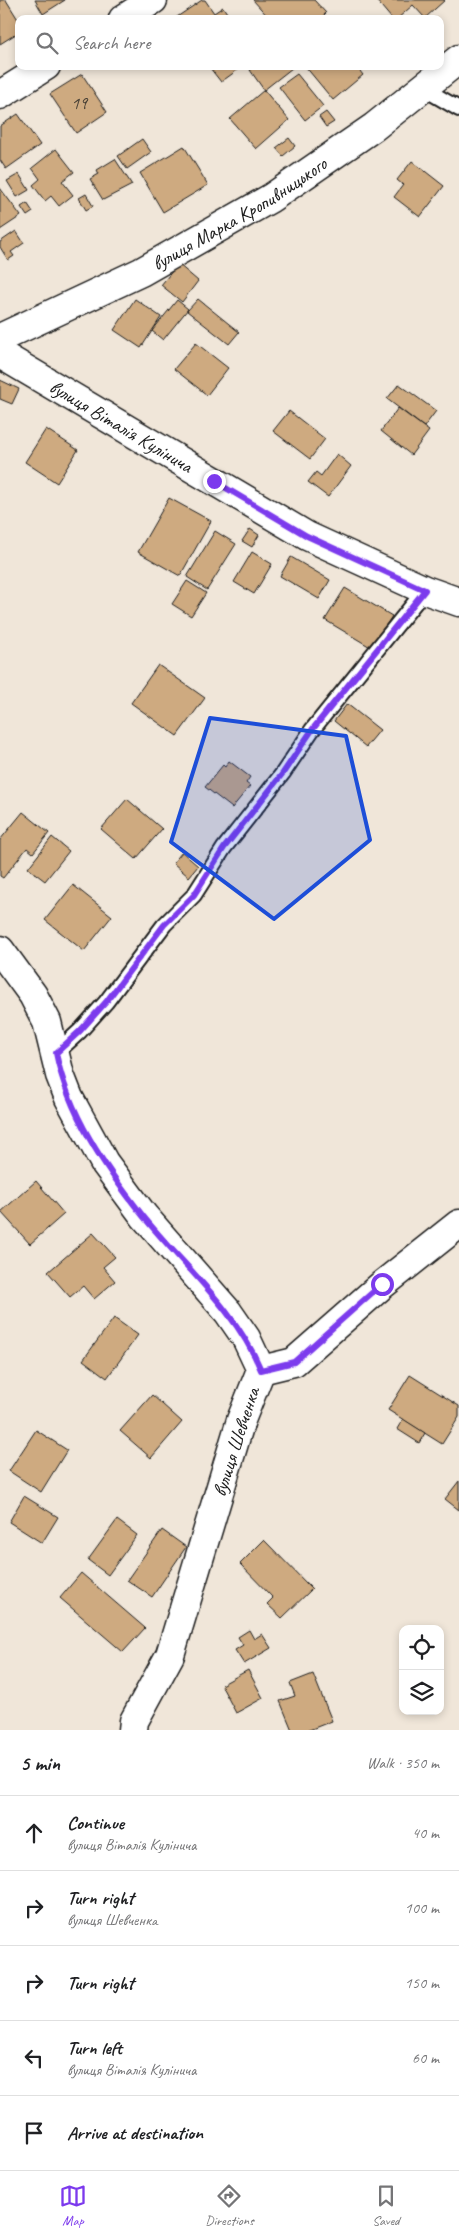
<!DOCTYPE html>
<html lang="en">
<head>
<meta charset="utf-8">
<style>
	:root { --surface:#fff; --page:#f2f2f2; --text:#202124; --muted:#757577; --line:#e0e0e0; --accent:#7c3aed }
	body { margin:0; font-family:Caveat,sans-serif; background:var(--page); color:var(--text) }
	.controls { position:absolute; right:15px; bottom:15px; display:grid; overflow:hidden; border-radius:10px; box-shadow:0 2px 8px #0003 }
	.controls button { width:45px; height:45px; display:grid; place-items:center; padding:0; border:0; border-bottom:1px solid var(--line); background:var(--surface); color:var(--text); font:25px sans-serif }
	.stop { position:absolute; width:15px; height:15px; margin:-11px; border:4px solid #7c3aed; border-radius:50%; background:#fff }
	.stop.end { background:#7c3aed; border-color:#fff; box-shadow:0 1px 5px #0008 }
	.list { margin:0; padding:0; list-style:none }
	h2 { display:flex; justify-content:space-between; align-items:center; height:65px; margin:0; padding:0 20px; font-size:21px }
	h2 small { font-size:16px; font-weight:400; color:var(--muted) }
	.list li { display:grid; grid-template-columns:32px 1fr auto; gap:15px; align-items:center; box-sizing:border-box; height:75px; padding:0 20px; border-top:1px solid var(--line) }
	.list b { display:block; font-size:19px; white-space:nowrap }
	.list p { margin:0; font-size:16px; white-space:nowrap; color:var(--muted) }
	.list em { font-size:16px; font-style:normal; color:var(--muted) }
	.icon { flex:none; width:28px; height:28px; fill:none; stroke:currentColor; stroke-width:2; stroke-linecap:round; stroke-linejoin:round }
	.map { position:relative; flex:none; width:459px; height:1730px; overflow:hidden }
	.search { position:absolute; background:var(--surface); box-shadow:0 2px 8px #0003; left:15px; right:15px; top:15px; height:55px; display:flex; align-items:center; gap:12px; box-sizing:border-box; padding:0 18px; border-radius:10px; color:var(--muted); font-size:19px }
	.sheet { height:440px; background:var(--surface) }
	nav { display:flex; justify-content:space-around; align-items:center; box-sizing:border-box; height:70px; border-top:1px solid var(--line); background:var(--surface); font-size:14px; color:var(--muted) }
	nav a { display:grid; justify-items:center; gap:2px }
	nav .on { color:var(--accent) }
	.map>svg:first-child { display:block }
	.building { fill:#ceaa80; stroke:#1c1c1c }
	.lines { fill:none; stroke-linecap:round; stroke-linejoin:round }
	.service-casing { stroke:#1c1c1c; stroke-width:18 }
	.minor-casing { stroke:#1c1c1c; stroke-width:31 }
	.service { stroke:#fff; stroke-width:14 }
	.minor { stroke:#fff; stroke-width:28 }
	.route { stroke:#7c3aed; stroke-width:6 }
	.marked { fill:#1d4ed8; fill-opacity:0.2; stroke:#1d4ed8; stroke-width:4; stroke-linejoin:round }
	.labels { text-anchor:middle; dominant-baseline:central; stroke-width:4; stroke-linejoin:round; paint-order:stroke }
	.number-label { font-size:18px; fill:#484035 }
	.street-label { font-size:20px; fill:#1c1c1c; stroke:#fff }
</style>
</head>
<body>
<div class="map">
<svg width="459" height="1730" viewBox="0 0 459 1730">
	<rect width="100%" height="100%" fill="#f0e6d9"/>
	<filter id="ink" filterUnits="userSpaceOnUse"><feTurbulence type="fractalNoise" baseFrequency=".02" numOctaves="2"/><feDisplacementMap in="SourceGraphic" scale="10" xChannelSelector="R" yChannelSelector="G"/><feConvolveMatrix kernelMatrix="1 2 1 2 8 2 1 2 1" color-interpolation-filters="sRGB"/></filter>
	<g filter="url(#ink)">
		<g class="building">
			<path d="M0 0H6L19 21V32L0 44Z"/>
			<path d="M35 0H65L43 14Z"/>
			<path d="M202 0H205L214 13 223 7 231 19H174Z"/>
			<path d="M253 0H314L326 13 320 19H270Z"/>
			<path d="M376 0H445L425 18 413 5 397 19H392Z"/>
			<path d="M212 66H243L221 82 210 68Z"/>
			<path d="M254 66H291L292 68 264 90 250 70Z"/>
			<path d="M305 66H356L363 75 333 100Z"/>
			<path d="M82 74 107 112 76 133 50 94Z"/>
			<path d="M297 74 323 106 305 120 279 87Z"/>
			<path d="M264 90 289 120 256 149 230 119Z"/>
			<path d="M326 112 334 122 326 127 319 117Z"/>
			<path d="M18 114 40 145 6 169 0 160V126Z"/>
			<path d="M289 138 295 146 283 156 276 148Z"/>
			<path d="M142 139 151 152 127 169 118 156Z"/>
			<path d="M184 146 208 185 163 212 140 173Z"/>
			<path d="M56 149 74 172 62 181 73 195 59 206 51 196 45 201 33 185 40 179 32 168Z"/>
			<path d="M115 159 132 185 103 200 90 179 99 174 97 170Z"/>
			<path d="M412 161 444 186 420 217 394 197 403 185 397 180Z"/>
			<path d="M19 174 29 190 17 197 7 181Z"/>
			<path d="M0 188 21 216 0 230Z"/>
			<path d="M86 194 93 206 86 210 79 198Z"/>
			<path d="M27 203 33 212 27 216 21 207Z"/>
			<path d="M16 231 24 243 11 252 14 256 8 260 0 247V242Z"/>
			<path d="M178 264 198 281 182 302 161 285Z"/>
			<path d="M135 299 161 317 141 348 114 330Z"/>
			<path d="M198 299 239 332 229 344 187 311Z"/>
			<path d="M177 300 188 309 163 340 152 331Z"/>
			<path d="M196 343 228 368 207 395 174 369Z"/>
			<path d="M0 380 19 389 12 404 0 399Z"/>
			<path d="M399 384 436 411 424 427 387 399Z"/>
			<path d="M398 408 429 431 411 455 381 431Z"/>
			<path d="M289 411 325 439 310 459 273 431Z"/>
			<path d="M46 429 78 450 57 483 25 462Z"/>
			<path d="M337 454 351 466 328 497 308 482 316 472 321 476Z"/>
			<path d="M169 498 211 521 180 576 138 552Z"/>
			<path d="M250 529 259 535 252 547 242 541Z"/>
			<path d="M215 531 236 544 207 590 187 577Z"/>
			<path d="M252 552 272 564 254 594 234 582Z"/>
			<path d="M291 557 330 580 319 599 280 576Z"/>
			<path d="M187 581 206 593 191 616 172 604Z"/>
			<path d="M345 588 392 616 372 648 325 620Z"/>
			<path d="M158 665 205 698 177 736 131 703Z"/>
			<path d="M347 704 380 730 366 747 334 721Z"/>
			<path d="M229 761 250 777 246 783 250 786 232 808 205 787 223 765 225 767Z"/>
			<path d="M127 799 162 829 136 859 101 829Z"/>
			<path d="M23 812 49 833 33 853 27 848 3 878 0 876V840Z"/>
			<path d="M52 837 69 851 45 881 28 868Z"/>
			<path d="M182 852 198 866 189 877 173 863Z"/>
			<path d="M73 885 112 916 84 951 45 920Z"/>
			<path d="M36 1181 64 1214 30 1244 1 1212Z"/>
			<path d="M93 1233 115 1257 103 1267 115 1281 94 1299 83 1286 70 1297 48 1272Z"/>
			<path d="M114 1318 138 1335 107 1378 83 1360Z"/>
			<path d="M410 1375 459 1406V1417L442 1444 388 1410Z"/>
			<path d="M152 1395 182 1422 151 1458 120 1431Z"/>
			<path d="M403 1419 425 1433 419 1443 397 1429Z"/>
			<path d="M36 1430 67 1450 41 1492 9 1471Z"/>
			<path d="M459 1481V1510L445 1499Z"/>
			<path d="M24 1496 58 1517 42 1543 9 1522Z"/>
			<path d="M117 1520 137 1535 108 1575 88 1560Z"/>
			<path d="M162 1530 186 1547 152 1597 127 1580Z"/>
			<path d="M264 1540 312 1589 282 1618 267 1604 273 1598 240 1564Z"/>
			<path d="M81 1573 145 1628 123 1652 60 1598Z"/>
			<path d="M249 1630 254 1639 262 1634 271 1648 244 1664 235 1650 243 1645 238 1637Z"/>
			<path d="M248 1670 263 1698 236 1713 221 1685Z"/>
			<path d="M313 1674 332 1721 309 1730H292L280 1701 295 1696 290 1683Z"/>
		</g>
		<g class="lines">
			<defs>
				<g id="service">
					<path d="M423 88 459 109"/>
					<path d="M56 1053 80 1031 106 1002 164 925 194 895 224 848 283 773 312 730 425 590"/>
				</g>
				<g id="minor">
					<path d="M123 19 153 0"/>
					<path d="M0 95 46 66"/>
					<path id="s1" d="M0 338 141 272 271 198 374 127 459 59"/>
					<path id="s2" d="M0 354 307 536 425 590 459 602"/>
					<path d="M0 950 33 995 47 1022 60 1075 69 1098 104 1162 144 1216 228 1312 246 1338 261 1370 241 1420 170 1655 134 1721 133 1730"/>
					<path d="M261 1370 294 1362 382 1285 459 1224"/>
				</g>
			</defs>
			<use href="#service" class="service-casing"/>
			<use href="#minor" class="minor-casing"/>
			<use href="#service" class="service"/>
			<use href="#minor" class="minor"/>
		</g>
	</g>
	<g class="lines" filter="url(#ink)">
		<path class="route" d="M214 481 307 536 425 590 312 730 283 773 224 848 194 895 164 925 106 1002 80 1031 56 1053C68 1113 105 1168 143 1216 184 1267 235 1308 261 1370L294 1362 382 1284"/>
	</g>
	<path class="marked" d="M210 718 346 736 370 840 274 919 171 842Z"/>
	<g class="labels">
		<g class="number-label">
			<text x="79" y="103">19</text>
		</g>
		<g class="street-label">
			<text stroke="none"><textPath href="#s1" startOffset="270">вулиця Марка Кропивницького</textPath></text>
			<text stroke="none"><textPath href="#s2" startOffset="141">вулиця Віталія Кулінича</textPath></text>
			<text transform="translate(236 1442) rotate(-72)">вулиця Шевченка</text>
		</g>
	</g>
</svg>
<div class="controls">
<button><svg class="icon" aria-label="locate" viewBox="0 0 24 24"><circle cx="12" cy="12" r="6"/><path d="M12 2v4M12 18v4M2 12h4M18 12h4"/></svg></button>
<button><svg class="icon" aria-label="layers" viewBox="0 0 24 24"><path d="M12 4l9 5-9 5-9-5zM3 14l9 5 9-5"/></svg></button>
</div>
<div class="stop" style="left:382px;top:1284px"></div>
<div class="stop end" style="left:214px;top:481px"></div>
<div class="search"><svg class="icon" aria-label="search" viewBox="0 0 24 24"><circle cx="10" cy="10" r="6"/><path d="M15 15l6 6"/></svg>Search here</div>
</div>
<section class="sheet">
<h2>5 min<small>Walk · 350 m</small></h2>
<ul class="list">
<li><svg class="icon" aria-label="ahead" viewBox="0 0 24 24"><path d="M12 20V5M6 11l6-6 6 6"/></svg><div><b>Continue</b><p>вулиця Віталія Кулінича</p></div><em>40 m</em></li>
<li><svg class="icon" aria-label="right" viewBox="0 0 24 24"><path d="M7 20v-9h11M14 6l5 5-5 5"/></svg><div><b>Turn right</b><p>вулиця Шевченка</p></div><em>100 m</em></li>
<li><svg class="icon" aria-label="right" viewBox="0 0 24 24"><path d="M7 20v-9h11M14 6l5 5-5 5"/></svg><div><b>Turn right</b></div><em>150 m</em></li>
<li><svg class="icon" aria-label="left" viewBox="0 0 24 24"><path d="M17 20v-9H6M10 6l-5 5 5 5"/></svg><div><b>Turn left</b><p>вулиця Віталія Кулінича</p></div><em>60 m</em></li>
<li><svg class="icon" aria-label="arrive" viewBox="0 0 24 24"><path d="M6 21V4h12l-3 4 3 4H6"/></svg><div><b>Arrive at destination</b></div></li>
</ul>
</section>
<nav>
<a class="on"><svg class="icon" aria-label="map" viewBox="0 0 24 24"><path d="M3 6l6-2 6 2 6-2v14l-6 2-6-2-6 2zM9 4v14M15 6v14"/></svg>Map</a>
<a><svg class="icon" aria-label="directions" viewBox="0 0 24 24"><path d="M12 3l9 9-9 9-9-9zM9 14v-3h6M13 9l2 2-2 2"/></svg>Directions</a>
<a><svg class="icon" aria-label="saved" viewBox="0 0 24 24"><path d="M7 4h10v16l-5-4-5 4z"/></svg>Saved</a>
</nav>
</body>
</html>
